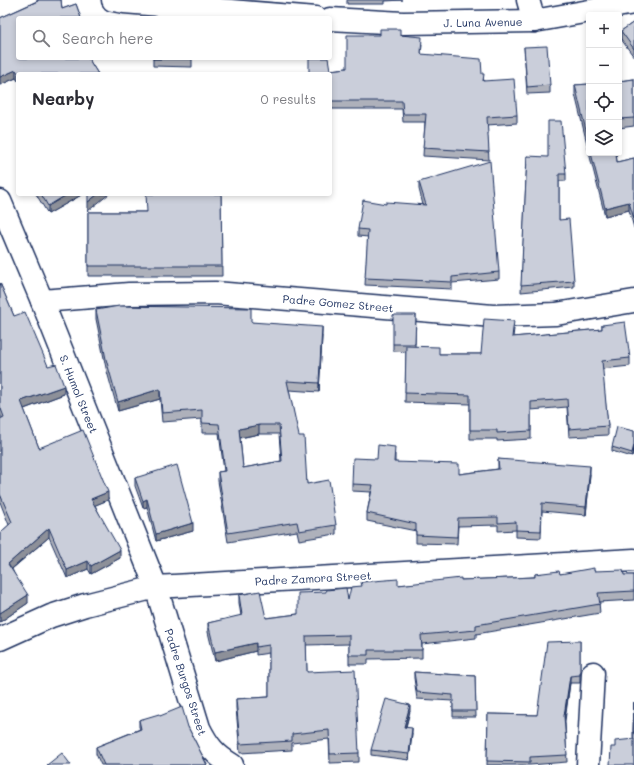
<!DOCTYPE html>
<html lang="en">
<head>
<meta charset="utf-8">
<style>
	:root { --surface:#fff; --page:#f2f2f3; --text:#2b2b33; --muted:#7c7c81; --line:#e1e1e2 }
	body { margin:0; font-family:Mali,sans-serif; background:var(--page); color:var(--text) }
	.controls { position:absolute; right:12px; top:12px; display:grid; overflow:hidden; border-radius:4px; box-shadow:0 2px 6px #0003 }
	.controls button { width:36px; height:36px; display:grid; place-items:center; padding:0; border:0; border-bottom:1px solid var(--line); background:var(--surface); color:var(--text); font:20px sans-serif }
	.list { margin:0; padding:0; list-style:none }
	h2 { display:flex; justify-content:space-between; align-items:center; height:52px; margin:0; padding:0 16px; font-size:17px }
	h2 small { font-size:13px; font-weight:400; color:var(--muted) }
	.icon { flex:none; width:22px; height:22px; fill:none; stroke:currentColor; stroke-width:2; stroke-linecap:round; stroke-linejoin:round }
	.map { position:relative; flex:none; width:634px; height:765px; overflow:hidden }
	.search { position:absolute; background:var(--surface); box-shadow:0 2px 6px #0003; left:16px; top:16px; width:316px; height:44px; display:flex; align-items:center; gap:10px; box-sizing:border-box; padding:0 14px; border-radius:4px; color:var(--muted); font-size:15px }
	.panel { position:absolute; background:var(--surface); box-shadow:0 2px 6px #0003; left:16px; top:72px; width:316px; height:124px; border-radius:4px }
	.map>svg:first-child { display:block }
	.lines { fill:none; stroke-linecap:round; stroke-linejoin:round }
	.street-casing { stroke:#1b2f5e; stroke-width:25 }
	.street { stroke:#fff; stroke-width:22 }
	.wall { fill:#aeb1bb; stroke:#1b2f5e; fill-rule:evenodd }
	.shaded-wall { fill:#8d9099; stroke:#1b2f5e }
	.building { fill:#caceda; stroke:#1b2f5e; fill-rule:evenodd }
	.labels { text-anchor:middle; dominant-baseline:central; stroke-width:4; stroke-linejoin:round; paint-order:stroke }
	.street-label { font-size:11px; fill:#1b2f5e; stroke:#fff }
</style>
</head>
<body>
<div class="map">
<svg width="634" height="765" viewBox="0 0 634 765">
	<rect width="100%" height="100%" fill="#fff"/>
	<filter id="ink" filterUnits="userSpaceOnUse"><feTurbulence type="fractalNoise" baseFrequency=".025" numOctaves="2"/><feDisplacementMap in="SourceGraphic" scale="8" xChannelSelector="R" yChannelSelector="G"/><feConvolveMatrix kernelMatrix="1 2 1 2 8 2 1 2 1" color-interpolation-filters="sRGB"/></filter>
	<g filter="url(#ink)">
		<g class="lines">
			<defs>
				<g id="street">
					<path d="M113 0 124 2 316 18"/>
					<path d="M528 0 534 21"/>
					<path d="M330 19 403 23 534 21 634 3"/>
					<path d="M0 201 42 301 156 587 199 728C208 746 215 755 232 765"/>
					<path d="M42 301 129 294 215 293 493 316 556 314 634 301"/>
					<path d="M0 639 51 616 85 605 156 587 634 560"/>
					<path d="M588 765 593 673"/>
				</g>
			</defs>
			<use href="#street" class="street-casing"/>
			<use href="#street" class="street"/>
		</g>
		<g class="wall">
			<path d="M37 0H61L62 9 76 4 81 18H18V58H88L98 74H18V81L16 78 0 85V18L37 1Z"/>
			<path d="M347 0H403L385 1V4H347Z"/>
			<path d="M634 22V57L621 39V31Z"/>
			<path d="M400 35 422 45 421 54 482 74 484 81 517 115V123L487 125 489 160 423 156 425 122H403L402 109H330V70L347 68Z"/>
			<path d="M524 47 550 85V93L527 94Z"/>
			<path d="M153 58H192V67L153 66Z"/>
			<path d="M634 79V126L619 128V81Z"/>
			<path d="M589 84V152L575 94V85Z"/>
			<path d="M589 153H616L617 162 634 158V228L629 210 605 216Z"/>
			<path d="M527 156 566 174V181H559V220L574 281V287L521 292Z"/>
			<path d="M419 182 499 272V279L452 283V289L365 285 368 237 358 236V229L386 204 423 205 419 189Z"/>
			<path d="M36 194H83L48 214Z"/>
			<path d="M221 194 222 276H88V212H146Z"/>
			<path d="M0 283 14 316 48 366 64 394 24 409 39 448 108 500 95 505 120 558 91 574 88 569 67 578 49 537 12 569 28 603 0 622V533L9 525 0 502V419L2 418 0 414Z"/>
			<path d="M96 310 251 322 322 336 319 392 289 390 307 484 336 525V534L299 540 297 531 228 542 218 481V472L224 471 219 433H202V419L162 422 160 399 118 411 106 368 96 319ZM259 434H279L281 461 243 468 240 438Z"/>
			<path d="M416 315 415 347 439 354H481L514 329 513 337 602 329V325L630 358V366L602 369 608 426V435L569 437 567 407 531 410V439L497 441V439H470V404L405 402 406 352 393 351V344Z"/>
			<path d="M634 431V449L632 457 612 451V447Z"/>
			<path d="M395 454V462L459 474 498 469V459L590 474 586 515 542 511 541 538 516 537V530L498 531V525L458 526 457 544 416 543V531L367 521V513L371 492 352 491V484L377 459Z"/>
			<path d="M135 478 193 531 156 541 147 507 143 508 135 486Z"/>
			<path d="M594 571 624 575H634V600L599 602 600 613 476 634V638L422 644V658L368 659V664H349V644L306 645 307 672 359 753V762L330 763 329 739 292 743V750L240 753 236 708V699L269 697V653L256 655V651L215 661 208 632V623L241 616 239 603V595L266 618 298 614 398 585 461 580 535 577V574H560Z"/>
			<path d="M580 641V683H570L565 721 567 762 530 765H487L488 714 537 715Z"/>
			<path d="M414 672 475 676 476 717H453V701L417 699 414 678Z"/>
			<path d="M634 702V765L615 747 634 739 633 738V731Z"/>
			<path d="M410 711 406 727 412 733 409 760 371 755V750Z"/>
			<path d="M160 716 188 727 207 765H101L96 754V747L140 729 139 727V720Z"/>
		</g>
		<g class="shaded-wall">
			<path d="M16 70V78L0 85V77Z"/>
			<path d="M68 194H83L48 214V206Z"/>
			<path d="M98 194H109L88 211V202Z"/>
			<path d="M629 202V210L605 216V208Z"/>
			<path d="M322 327V336L319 392V383Z"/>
			<path d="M64 386V394L21 410V401Z"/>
			<path d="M160 389V399L118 411V402Z"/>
			<path d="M259 425V434L239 438V429Z"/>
			<path d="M634 445V449L632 457V453Z"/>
			<path d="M590 466V474L586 515V507Z"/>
			<path d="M108 492V500L91 507V499Z"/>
			<path d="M147 499V507L143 508V501Z"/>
			<path d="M193 523V531L156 541V534Z"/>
			<path d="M49 528V537L8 572V564Z"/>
			<path d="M120 550V558L91 574V566Z"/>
			<path d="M88 561V569L67 578V570Z"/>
			<path d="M28 595V603L0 622V613Z"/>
			<path d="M256 643V651L215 661V652Z"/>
			<path d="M570 676V683L564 723V716Z"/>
			<path d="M410 705V711L404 732V727Z"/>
			<path d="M412 728V733L409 760V754Z"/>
		</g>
		<g class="building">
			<path d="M38 0H61L62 9 76 4 81 18H18V58H88L98 74H19L16 70 0 77V18L38 1Z"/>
			<path d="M634 22V49L621 31Z"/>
			<path d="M380 29H400V35L422 37 421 54 481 59 482 74H484L483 81 514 79 517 115 487 117 489 152 423 148 426 114H403L402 101H330V74H309V58H328L330 70 347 68V35H380Z"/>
			<path d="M547 46 550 85 527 87 524 47Z"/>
			<rect x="153" y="58" width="39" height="1"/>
			<path d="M634 79V118L619 119V81Z"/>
			<path d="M589 84V143L575 85Z"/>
			<path d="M548 121H561L566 174H559V220L569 219 574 281 521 285 527 156 548 157Z"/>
			<path d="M591 153H616L617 162 634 158V219L629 202 605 208Z"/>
			<path d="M490 161 499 272 452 277V282L365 278 368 230 358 229 363 200 386 204V202L426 205 419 182Z"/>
			<path d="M41 194H68L48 206Z"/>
			<path d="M88 194H98L88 202Z"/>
			<path d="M146 194H221L222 266H88V212H147Z"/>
			<path d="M0 283 14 316 25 312 48 366 56 364 64 386 21 401 39 448 83 430 108 492 91 499 120 550 91 566 88 561 67 570 49 528 8 564 28 595 0 613V533L12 522 0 494V419L4 417 0 406Z"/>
			<path d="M119 306 251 308V322L322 327 319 383 287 381 299 436H304L307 484 329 480 336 525 299 531 297 522 228 533 218 472 225 471 219 424 202 423V410L162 413 160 389 118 402 106 359 96 310ZM259 425H279L282 461 243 468 239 429Z"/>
			<path d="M393 315H416L415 344H393Z"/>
			<path d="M484 319 514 321 512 337 602 329V325L625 322 630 358 602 361 608 426 569 429 567 399 531 402V431L497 433V430H470V395L405 393 406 346 439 347V354H481Z"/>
			<path d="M617 427 634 431V445L632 453 612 447Z"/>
			<path d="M378 445 395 447 394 462 459 464V474L499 469 498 459 590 466 586 507 542 503 541 531 516 530V522L498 523V517L458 518 457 537 416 535V524L367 513 373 485 352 484 353 458 377 459Z"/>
			<path d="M177 465 193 523 156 534 147 499 143 501 135 478Z"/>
			<path d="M594 568V571L623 570 624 575H634V591L598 593 600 604 476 625V630L421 635 422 650H368V655H349V635L306 636 307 672 355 670 359 753 330 754 329 730 292 734V741L240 744 236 699 269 697V645L256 647V643L215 652 208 623 242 615 239 595 260 591 266 618 298 614V593L326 592V590L346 588 348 600 351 587 362 586 361 582 398 579V585L461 578V580L535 577V574L559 571 560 574Z"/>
			<path d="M580 641V675L570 676 564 716 567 755 530 757V762L487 761 488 714 537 715 547 642Z"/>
			<path d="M414 672 475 676 476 711H453V695L417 692Z"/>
			<path d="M386 699 410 705 404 727 412 728 409 754 371 750Z"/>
			<path d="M634 702V733L633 731Z"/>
			<path d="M182 707 188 727 207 765H104L96 747 141 729 139 720 159 714 160 716Z"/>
			<path d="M634 739V765H610L611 747H615V741Z"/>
			<path d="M62 753 71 765H47Z"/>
		</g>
	</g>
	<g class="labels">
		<g class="street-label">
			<text transform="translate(483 22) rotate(-1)">J. Luna Avenue</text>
			<text transform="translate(338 303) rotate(5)">Padre Gomez Street</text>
			<text transform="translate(79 394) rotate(68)">S. Humol Street</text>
			<text transform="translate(313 578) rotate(-3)">Padre Zamora Street</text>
			<text transform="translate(186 682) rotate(72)">Padre Burgos Street</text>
		</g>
	</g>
</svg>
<div class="controls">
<button>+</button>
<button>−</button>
<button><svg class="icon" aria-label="locate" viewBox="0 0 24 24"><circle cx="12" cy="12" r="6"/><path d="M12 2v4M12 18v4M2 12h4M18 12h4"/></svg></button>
<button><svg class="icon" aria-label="layers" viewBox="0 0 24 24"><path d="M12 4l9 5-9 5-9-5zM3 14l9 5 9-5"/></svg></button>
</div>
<div class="search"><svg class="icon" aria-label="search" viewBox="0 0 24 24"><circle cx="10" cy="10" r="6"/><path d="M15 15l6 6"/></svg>Search here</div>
<section class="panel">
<h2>Nearby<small>0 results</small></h2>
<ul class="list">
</ul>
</section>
</div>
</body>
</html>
